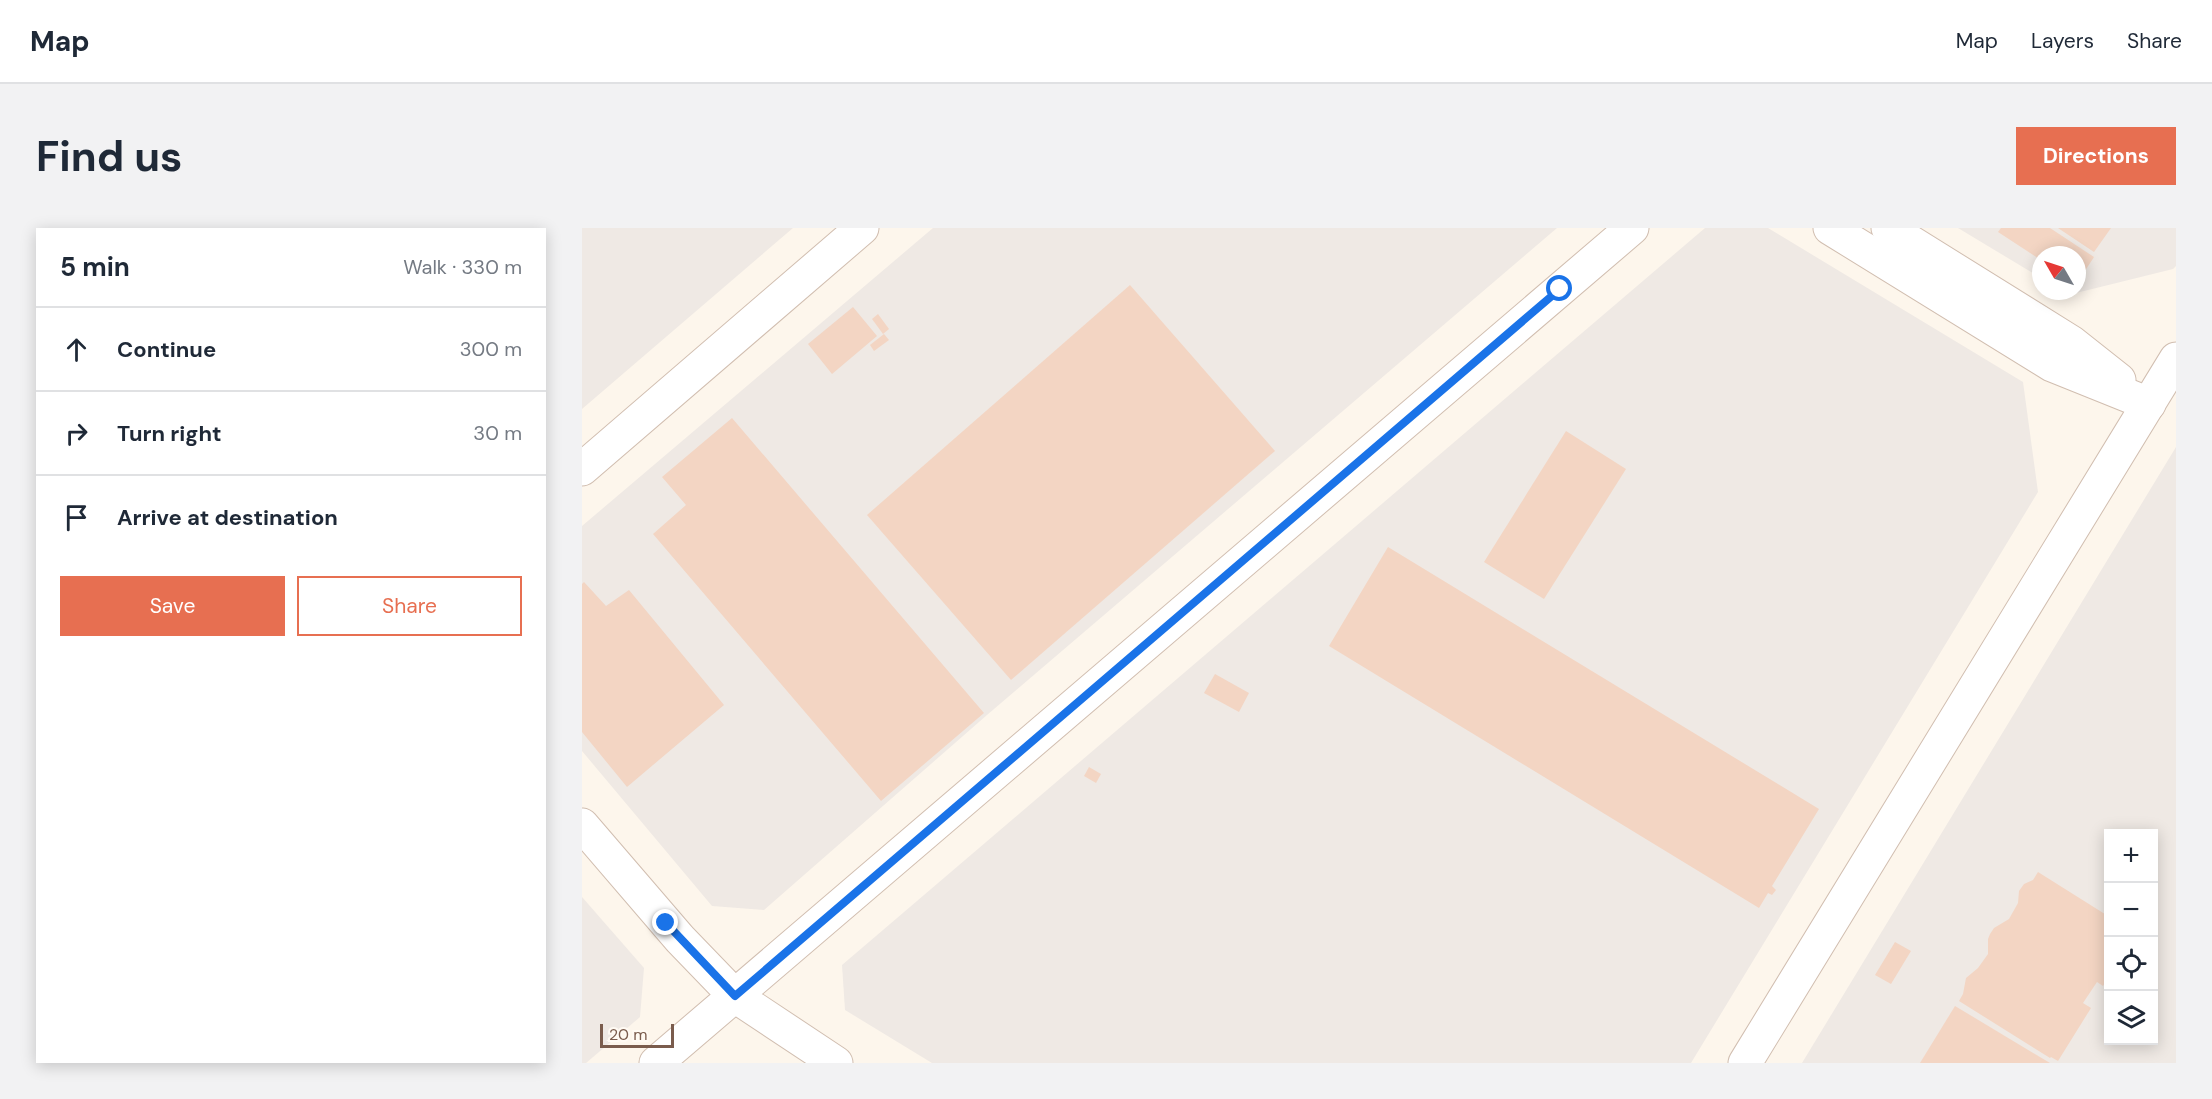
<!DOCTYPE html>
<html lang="en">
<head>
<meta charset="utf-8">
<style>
	:root { --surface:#fff; --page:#f2f2f3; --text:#1f2937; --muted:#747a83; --line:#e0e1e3; --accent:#e76f51 }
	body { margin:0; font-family:"DM Sans",sans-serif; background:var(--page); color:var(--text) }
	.controls { position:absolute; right:18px; bottom:18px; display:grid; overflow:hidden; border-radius:0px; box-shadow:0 3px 15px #0003 }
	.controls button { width:54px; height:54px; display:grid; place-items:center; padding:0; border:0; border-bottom:2px solid var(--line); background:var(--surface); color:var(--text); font:30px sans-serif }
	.compass { position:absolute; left:1450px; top:18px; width:54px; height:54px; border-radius:50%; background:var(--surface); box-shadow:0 3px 15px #0003; rotate:309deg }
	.scale { position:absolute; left:18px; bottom:15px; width:74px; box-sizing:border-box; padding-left:6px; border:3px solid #7a5c4d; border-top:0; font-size:16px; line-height:21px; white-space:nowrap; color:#7a5c4d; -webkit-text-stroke:4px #fffaf3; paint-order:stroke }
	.stop { position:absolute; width:18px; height:18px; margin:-14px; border:4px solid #1a73e8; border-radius:50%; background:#fff }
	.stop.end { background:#1a73e8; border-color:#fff; box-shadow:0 2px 6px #0008 }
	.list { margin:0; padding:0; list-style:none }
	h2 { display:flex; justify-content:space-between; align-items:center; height:78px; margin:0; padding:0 24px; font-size:26px }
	h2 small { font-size:20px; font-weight:400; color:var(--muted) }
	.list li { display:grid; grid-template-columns:39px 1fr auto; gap:18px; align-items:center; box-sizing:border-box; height:84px; padding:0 24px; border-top:2px solid var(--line) }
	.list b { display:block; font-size:22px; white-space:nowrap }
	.list em { font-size:20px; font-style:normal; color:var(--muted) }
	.actions { display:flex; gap:12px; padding:18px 24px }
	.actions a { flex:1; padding:14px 0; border:2px solid var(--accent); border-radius:0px; text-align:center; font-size:21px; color:var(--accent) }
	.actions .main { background:var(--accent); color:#fff }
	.icon { flex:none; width:33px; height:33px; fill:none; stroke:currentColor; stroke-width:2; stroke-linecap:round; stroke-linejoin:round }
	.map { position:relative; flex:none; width:1594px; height:835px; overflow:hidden; border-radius:0px }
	header { display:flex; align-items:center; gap:36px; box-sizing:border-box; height:84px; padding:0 30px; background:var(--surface); border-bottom:2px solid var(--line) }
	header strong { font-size:28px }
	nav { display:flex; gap:33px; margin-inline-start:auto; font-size:21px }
	.intro { display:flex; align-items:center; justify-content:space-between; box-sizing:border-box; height:144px; padding:0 36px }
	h1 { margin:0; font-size:42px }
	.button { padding:15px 27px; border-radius:0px; background:var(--accent); color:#fff; font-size:21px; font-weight:700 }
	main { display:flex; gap:36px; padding:0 36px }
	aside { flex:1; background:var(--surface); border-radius:0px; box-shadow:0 3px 15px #0003 }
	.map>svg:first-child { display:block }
	.industrial { fill:#efe9e4; fill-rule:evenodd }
	.building { fill:#f3d5c3 }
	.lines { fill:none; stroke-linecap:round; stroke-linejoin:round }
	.minor-casing { stroke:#d1beb0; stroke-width:35 }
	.minor { stroke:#fff; stroke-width:33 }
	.route { stroke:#1a73e8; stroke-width:8 }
</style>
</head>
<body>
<header>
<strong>Map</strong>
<nav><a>Map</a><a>Layers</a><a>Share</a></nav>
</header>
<div class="intro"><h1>Find us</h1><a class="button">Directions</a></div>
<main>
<aside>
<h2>5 min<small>Walk · 330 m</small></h2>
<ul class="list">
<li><svg class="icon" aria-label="ahead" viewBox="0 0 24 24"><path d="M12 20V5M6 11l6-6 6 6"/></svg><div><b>Continue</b></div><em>300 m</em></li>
<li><svg class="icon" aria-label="right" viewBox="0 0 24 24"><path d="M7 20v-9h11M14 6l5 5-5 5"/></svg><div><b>Turn right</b></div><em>30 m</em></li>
<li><svg class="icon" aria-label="arrive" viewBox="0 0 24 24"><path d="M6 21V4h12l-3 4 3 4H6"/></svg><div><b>Arrive at destination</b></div></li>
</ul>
<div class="actions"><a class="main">Save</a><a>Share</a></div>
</aside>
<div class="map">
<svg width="1594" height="835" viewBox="0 0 1594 835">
	<rect width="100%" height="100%" fill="#fdf6ec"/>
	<g class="industrial">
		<path d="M0 0H211L0 181Z"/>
		<path d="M351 0H975L405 487 182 682 130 678 0 523V298Z"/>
		<path d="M1123 0H1186L1441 154 1456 264 1109 835H350L263 782 260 737Z"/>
		<path d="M1376 0H1594V38L1591 41 1486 67 1479 63H1495V27H1459V50Z"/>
		<path d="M1594 219V835H1220ZM1526 606H1572V812H1526Z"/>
		<path d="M0 669 62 740 58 789 4 835H0Z"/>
	</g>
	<g class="building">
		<path d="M1419 0H1468L1512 29 1495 55V27H1459V32L1416 4Z"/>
		<path d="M1476 0H1529L1512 24Z"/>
		<path d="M548 57 693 223 429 452 285 287Z"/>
		<path d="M271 79 295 108 250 146 226 116Z"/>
		<path d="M296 86 307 101 301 106 290 91Z"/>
		<path d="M302 106 307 112 292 123 288 117Z"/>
		<path d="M150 190 402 485 299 573 71 306 104 277 80 249Z"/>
		<path d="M984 203 1044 241 962 371 902 334Z"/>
		<path d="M806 319 1237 581 1190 658 1194 662 1190 667 1186 665 1177 680 747 418Z"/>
		<path d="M2 354 24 378 47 362 142 477 45 559 0 504V356Z"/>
		<path d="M633 446 667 465 657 484 622 465Z"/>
		<path d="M507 539 519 546 514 555 502 548Z"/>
		<path d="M1456 644 1526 688V750L1521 758 1515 754 1501 775 1509 780 1476 833 1469 829 1468 830 1377 773 1381 766 1384 750 1396 740 1406 726V711L1408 706 1412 700 1427 691 1436 675 1437 663 1442 656 1451 652Z"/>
		<path d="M1313 714 1329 723 1309 756 1293 747Z"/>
		<path d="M1373 778 1468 835H1338Z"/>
	</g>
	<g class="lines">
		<defs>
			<g id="minor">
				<path d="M1248 0 1470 137 1567 176"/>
				<path d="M1306 0 1489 114 1537 152"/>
				<path d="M0 241 280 0"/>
				<path d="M0 597 98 711 153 768 254 835"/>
				<path d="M74 835 1050 0"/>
				<path d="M1163 835 1594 131"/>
			</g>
		</defs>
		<use href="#minor" class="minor-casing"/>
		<use href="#minor" class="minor"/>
	</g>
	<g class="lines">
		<path class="route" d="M84 695 153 768 978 61"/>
	</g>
</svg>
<div class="controls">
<button>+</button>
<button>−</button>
<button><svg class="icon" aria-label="locate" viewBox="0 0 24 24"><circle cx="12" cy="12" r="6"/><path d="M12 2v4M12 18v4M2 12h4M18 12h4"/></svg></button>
<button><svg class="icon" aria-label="layers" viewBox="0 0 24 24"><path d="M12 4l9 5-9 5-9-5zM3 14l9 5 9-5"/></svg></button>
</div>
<svg class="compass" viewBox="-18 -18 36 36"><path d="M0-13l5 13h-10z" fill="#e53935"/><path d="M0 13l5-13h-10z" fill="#747a83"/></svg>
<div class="scale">20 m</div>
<div class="stop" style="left:978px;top:61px"></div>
<div class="stop end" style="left:84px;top:695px"></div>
</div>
</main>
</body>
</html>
